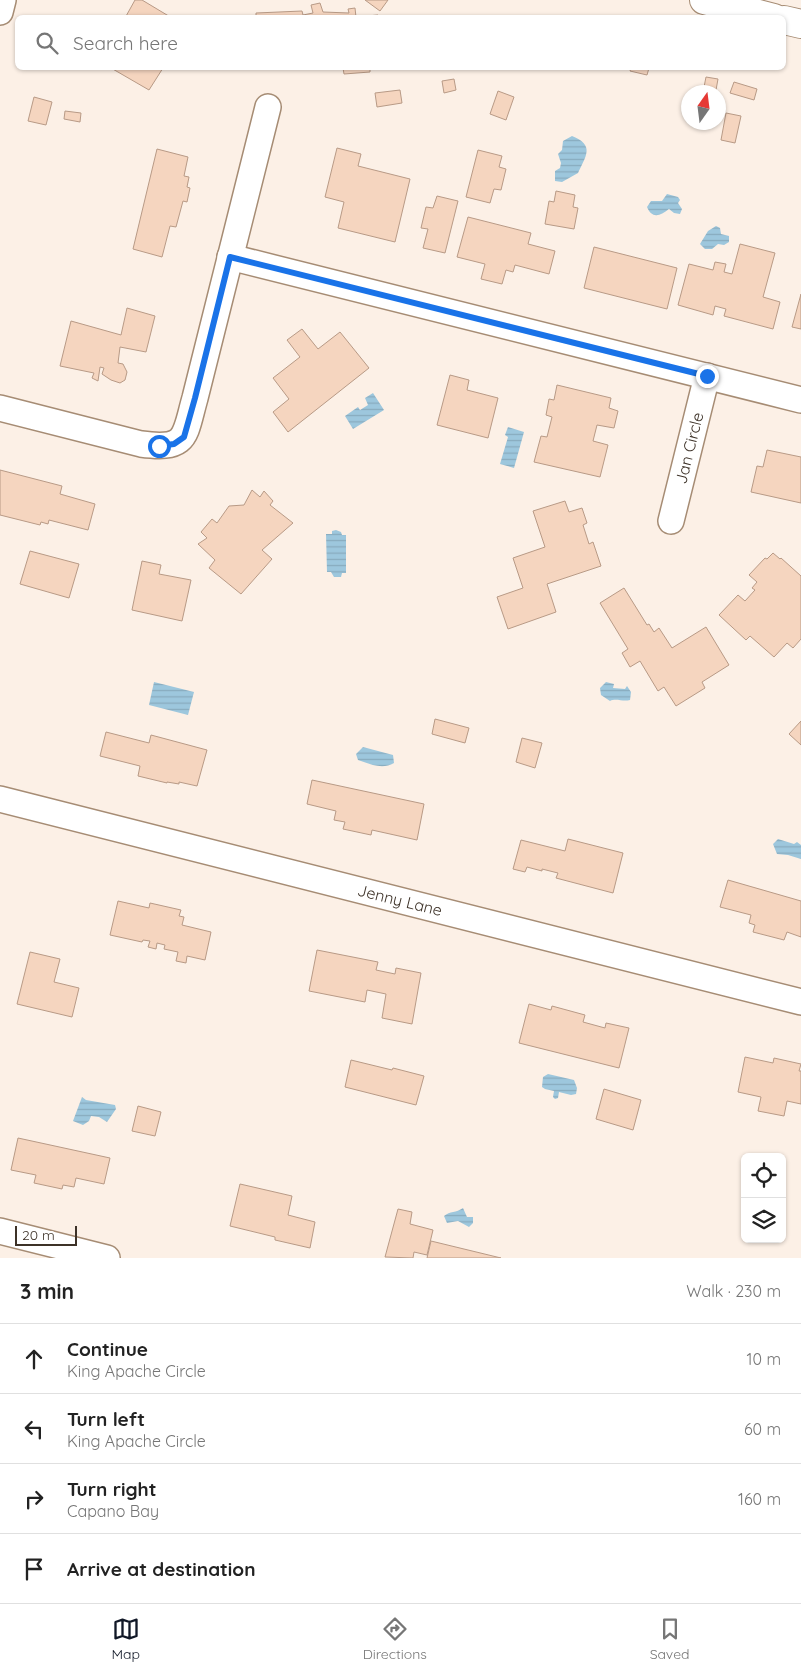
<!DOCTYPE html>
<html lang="en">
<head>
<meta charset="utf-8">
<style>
	:root { --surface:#fff; --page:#f6f6f6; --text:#222; --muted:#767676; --line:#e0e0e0; --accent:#111827 }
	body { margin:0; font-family:Quicksand,sans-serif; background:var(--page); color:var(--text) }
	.controls { position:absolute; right:15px; bottom:15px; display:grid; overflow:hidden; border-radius:8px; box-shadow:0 1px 4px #0004 }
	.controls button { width:45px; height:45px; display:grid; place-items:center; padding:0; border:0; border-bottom:1px solid var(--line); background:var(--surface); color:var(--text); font:25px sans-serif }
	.compass { position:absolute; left:681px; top:85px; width:45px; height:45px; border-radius:50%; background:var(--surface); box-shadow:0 1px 4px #0004; rotate:14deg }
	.scale { position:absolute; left:15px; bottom:12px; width:62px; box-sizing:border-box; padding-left:5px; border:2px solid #3d3228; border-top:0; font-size:14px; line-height:18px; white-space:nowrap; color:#3d3228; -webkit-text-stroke:4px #fff; paint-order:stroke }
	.stop { position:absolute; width:15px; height:15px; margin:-11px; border:4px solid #1a73e8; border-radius:50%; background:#fff }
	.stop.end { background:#1a73e8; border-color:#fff; box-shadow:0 1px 5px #0008 }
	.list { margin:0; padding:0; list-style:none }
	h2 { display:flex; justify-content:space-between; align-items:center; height:65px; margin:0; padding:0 20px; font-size:21px }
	h2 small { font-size:16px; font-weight:400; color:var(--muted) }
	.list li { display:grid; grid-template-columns:32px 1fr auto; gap:15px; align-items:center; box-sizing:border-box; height:70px; padding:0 20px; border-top:1px solid var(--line) }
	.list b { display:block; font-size:19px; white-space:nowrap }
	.list p { margin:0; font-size:16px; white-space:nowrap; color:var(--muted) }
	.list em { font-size:16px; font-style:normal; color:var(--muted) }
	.icon { flex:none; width:28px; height:28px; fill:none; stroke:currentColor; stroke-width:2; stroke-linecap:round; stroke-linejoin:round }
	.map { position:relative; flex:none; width:801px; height:1258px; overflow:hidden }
	.search { position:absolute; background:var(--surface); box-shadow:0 1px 4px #0004; left:15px; right:15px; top:15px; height:55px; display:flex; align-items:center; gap:12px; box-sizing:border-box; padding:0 18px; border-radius:8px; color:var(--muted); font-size:19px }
	.sheet { height:345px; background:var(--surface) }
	nav { display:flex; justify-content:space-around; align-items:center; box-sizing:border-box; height:70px; border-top:1px solid var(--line); background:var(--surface); font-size:14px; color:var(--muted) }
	nav a { display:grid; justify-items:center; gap:2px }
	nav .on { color:var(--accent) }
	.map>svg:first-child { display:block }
	.water { fill:url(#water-rules) }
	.building { fill:#f5d5bf; stroke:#b89a86 }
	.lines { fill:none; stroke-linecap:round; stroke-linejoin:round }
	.minor-casing { stroke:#a68c74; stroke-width:28 }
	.primary-casing { stroke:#a68c74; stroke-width:30 }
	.minor { stroke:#fff; stroke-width:25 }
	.primary { stroke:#fff; stroke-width:28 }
	.route { stroke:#1a73e8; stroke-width:6 }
	.labels { text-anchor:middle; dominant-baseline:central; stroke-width:4; stroke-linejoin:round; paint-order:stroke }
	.street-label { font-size:16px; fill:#3d3228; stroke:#fff }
</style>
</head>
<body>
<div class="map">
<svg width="801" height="1258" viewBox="0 0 801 1258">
	<defs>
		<pattern id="water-rules" width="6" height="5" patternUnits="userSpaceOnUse" patternTransform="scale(1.25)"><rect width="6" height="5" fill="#9dc7dd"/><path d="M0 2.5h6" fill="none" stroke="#88abbe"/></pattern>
	</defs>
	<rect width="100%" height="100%" fill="#fcf0e6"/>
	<g class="water">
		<path d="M572 136C595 145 586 156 578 173L562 182 555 181V171L560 168 561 163 558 154 562 150 563 141Z"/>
		<path d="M667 194 678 197 680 200 678 203 682 209 680 214 674 213 669 209C660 216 652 219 647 207L651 201H662Z"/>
		<path d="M716 226 720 228 721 234 729 236V242L724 245 718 244 712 249H705L700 244 708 231Z"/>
		<path d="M373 393 384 410 353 429 345 416 358 407 360 410 368 405 365 398Z"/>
		<path d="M508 427 524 432 514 468 500 464 508 437 505 435Z"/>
		<path d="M336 530 341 532 342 535H346V573H342L341 577H334L331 572H327L326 534H332V531Z"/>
		<path d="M154 682 194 692 188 715 149 705Z"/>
		<path d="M606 682 614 684 613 688 625 689 627 686 631 692 630 700C623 702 616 698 610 701L601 695 600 688Z"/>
		<path d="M363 747 393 755 394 763C382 770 370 764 358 760L356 754Z"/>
		<path d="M778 839 794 844 797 842 801 845V859L788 855 777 854 773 844Z"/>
		<path d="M548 1074 574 1080 577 1088 576 1094 571 1095 559 1092 558 1098 555 1099 553 1097 554 1091 545 1089 542 1087 543 1077Z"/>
		<path d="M82 1097 86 1100 115 1105 116 1109 107 1122 99 1117 91 1116 89 1121 83 1125 73 1121Z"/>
		<path d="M463 1208 467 1217H473V1223L469 1227 458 1221 447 1223 444 1216C450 1211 456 1213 463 1208Z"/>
	</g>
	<g class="building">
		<path d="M135 0H142L172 18H125Z"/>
		<path d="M365 0H388L380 11Z"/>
		<path d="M320 3 323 12 349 13 348 9 355 8 356 17 378 15V18H256V13L302 11 303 15 313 13 311 5Z"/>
		<path d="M111 68H163L149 90Z"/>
		<path d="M343 68H370V72L344 74Z"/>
		<path d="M631 68H649L647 75 630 71Z"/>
		<path d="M706 77 718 79 716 90 704 87Z"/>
		<path d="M454 79 456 90 444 93 442 81Z"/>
		<path d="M734 82 757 89 754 100 730 93Z"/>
		<path d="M400 90 402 103 377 107 375 93Z"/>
		<path d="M498 91 514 97 506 120 490 114Z"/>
		<path d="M34 97 52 102 46 125 28 121Z"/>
		<path d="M65 111 81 113 80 122 64 119Z"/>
		<path d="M726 113 741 116 735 143 721 140Z"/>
		<path d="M337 148 361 154 358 166 410 179 395 242 338 228 344 202 325 197Z"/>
		<path d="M157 149 188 157 184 176 189 177 187 187 190 188 187 202 183 201 176 227 170 226 162 257 133 249Z"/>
		<path d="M478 150 502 156 499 167 506 169 501 190 494 189 490 203 466 197Z"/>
		<path d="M556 191 575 195 573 207 578 208 574 229 545 224 549 201 554 202Z"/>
		<path d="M437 196 458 201 445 253 423 248 428 229 421 228 426 207 433 208Z"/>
		<path d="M468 217 531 233 528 244 555 251 549 274 515 265 513 272 506 270 502 284 481 279 485 264 457 257Z"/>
		<path d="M740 244 775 253 763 297 780 302 773 329 724 316 726 309 715 306 713 315 678 305 689 264 713 270 715 262 726 264 724 272 732 274Z"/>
		<path d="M594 247 677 268 667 309 584 288Z"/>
		<path d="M801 294V329L792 327Z"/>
		<path d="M127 308 155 316 146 352 120 347 118 363 123 364 127 372 125 380 120 383 111 380 102 374 104 368 100 367 98 381 92 378 94 373 60 366 71 321 121 335Z"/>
		<path d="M302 329 318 349 340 332 369 368 288 432 273 412 289 399 273 378 300 357 287 340Z"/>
		<path d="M450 375 469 380 467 390 498 398 488 438 437 425Z"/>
		<path d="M557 385 611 398 609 408 618 411 614 428 597 425 593 441 608 445 600 477 534 462 541 436 547 437 552 417 546 415 549 399 554 400Z"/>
		<path d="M767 450 801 457V503L751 492 757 466 763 467Z"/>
		<path d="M0 470 62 486 60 494 95 504 88 530 49 520 48 524 41 522 40 525 0 515Z"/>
		<path d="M252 490 260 497 264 491 273 501 270 505 293 523 262 550 272 559 241 594 209 568 215 560 198 544 207 538 201 532 212 519 217 523 229 506 244 505Z"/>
		<path d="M565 501 569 512 582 508 587 523 583 525 589 544 593 542 601 566 547 584 556 612 508 629 497 597 523 588 513 558 545 547 533 511Z"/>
		<path d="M30 551 79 564 69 598 20 584Z"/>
		<path d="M773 553 780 559 781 558 801 576V639L793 648 787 643 774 657 750 636 746 640 719 615 738 595 745 601 755 590 752 588 757 582 749 575 765 558 767 559Z"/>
		<path d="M142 561 161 565 159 574 191 580 182 621 132 610Z"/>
		<path d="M624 588 647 625 649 624 654 632 659 628 672 648 706 627 729 665 702 682 705 688 676 706 664 687 658 691 640 661 630 667 622 653 628 649 600 603Z"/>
		<path d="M435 719 469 728 465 743 432 734Z"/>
		<path d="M801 721V745L789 734Z"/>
		<path d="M106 732 149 743 151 735 207 750 197 786 179 782V784L167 782V783L138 776 140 766 100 756Z"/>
		<path d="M522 738 542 743 535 768 516 762Z"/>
		<path d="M312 780 424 804 417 840 372 830 371 835 343 829 345 822 334 820 336 811 307 804Z"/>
		<path d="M568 839 623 853 613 893 556 878 558 873 542 869V871L527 867 525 872 513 869 521 840 565 851Z"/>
		<path d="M728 880 801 901V937L787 932 784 940 753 932 755 925 749 923 751 915 720 907Z"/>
		<path d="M118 901 149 908 150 903 181 910 179 916 184 917 182 925 211 932 205 960 187 956 186 963 176 961 178 952 164 949 165 945 157 943 156 949 148 947 150 941 143 940 142 942 110 935Z"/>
		<path d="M317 950 378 962 376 970 395 974 396 968 421 973 412 1024 382 1018 386 994 367 990 365 1002 309 991Z"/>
		<path d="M30 952 60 959 54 982 79 988 72 1017 17 1004Z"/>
		<path d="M529 1004 551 1010 552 1006 585 1015 583 1022 605 1028 606 1023 629 1028 619 1068 519 1043Z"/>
		<path d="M745 1057 773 1063 774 1058 801 1064 799 1071H801V1104L787 1101 784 1116 758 1111 761 1097 738 1092Z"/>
		<path d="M351 1060 392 1070 393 1068 424 1076 416 1105 345 1087Z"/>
		<path d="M604 1089 641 1100 633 1130 596 1119Z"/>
		<path d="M138 1106 161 1112 155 1136 132 1131Z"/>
		<path d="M18 1138 110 1158 104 1184 76 1178 74 1187 63 1185 62 1189 34 1183 36 1175 11 1170Z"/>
		<path d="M240 1184 292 1196 288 1215 315 1222 310 1248 275 1240V1237L230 1226Z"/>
		<path d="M398 1209 412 1212 410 1224 433 1230 427 1255 414 1252 413 1258 385 1257Z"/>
		<path d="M431 1241 501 1258H427Z"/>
	</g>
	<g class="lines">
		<defs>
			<g id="minor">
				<path d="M0 12 3 0"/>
				<path d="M230 257 801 400"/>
				<path d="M0 408 141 444C188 450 184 437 195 398L268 107"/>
				<path d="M671 521 707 376"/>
				<path d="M0 799 801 1002"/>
				<path d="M0 1231 107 1258"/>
			</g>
			<g id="primary">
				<path d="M704 0 774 18"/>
				<path d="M784 20 801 24"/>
			</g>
		</defs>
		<use href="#minor" class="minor-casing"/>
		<use href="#primary" class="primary-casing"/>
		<use href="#minor" class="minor"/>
		<use href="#primary" class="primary"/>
	</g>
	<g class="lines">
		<path class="route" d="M159 446 174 444 184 437 195 398 230 257 707 376"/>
	</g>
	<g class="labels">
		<g class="street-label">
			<text transform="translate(689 448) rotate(-76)">Jan Circle</text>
			<text transform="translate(400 900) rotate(14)">Jenny Lane</text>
		</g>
	</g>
</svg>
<div class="controls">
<button><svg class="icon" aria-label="locate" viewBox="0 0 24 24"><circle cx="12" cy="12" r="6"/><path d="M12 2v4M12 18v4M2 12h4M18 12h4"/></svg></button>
<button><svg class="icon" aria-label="layers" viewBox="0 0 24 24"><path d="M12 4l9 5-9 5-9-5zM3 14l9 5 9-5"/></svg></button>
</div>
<svg class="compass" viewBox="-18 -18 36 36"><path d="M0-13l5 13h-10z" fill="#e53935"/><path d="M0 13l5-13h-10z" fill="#767676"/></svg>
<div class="scale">20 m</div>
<div class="stop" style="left:159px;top:446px"></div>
<div class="stop end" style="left:707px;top:376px"></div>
<div class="search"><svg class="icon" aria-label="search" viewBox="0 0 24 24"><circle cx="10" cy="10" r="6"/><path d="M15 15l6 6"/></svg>Search here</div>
</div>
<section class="sheet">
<h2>3 min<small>Walk · 230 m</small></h2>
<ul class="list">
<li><svg class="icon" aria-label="ahead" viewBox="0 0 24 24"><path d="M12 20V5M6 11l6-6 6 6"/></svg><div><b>Continue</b><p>King Apache Circle</p></div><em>10 m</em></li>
<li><svg class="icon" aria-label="left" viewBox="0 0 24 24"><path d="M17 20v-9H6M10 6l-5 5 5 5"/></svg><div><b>Turn left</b><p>King Apache Circle</p></div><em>60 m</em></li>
<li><svg class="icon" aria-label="right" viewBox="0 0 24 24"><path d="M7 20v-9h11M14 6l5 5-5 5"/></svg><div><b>Turn right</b><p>Capano Bay</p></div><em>160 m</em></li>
<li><svg class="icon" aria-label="arrive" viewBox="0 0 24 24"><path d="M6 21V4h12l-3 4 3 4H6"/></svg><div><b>Arrive at destination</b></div></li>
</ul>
</section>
<nav>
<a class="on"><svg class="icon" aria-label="map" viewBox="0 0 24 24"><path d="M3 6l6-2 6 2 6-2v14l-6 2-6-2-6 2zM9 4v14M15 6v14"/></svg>Map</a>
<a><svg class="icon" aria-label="directions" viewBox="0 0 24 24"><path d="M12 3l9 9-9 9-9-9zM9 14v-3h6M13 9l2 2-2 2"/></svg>Directions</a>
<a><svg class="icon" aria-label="saved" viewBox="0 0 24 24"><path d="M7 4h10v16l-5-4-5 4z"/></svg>Saved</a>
</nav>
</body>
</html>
